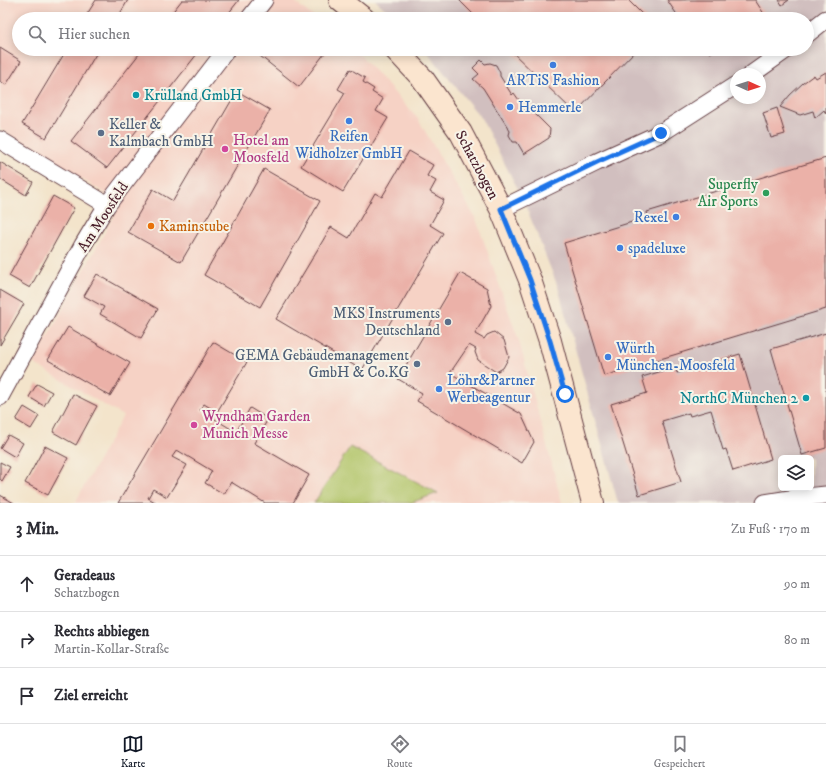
<!DOCTYPE html>
<html lang="de">
<head>
<meta charset="utf-8">
<style>
	:root { --surface:#fff; --page:#f2f2f3; --text:#2b2b33; --muted:#7c7c81; --line:#e1e1e2; --accent:#111827 }
	body { margin:0; font-family:"IM FELL DW Pica",serif; background:var(--page); color:var(--text) }
	.controls { position:absolute; right:12px; bottom:12px; display:grid; overflow:hidden; border-radius:6px; box-shadow:0 2px 10px #0003 }
	.controls button { width:36px; height:36px; display:grid; place-items:center; padding:0; border:0; border-bottom:1px solid var(--line); background:var(--surface); color:var(--text); font:20px sans-serif }
	.compass { position:absolute; left:730px; top:68px; width:36px; height:36px; border-radius:50%; background:var(--surface); box-shadow:0 2px 10px #0003; rotate:93deg }
	.stop { position:absolute; width:12px; height:12px; margin:-9px; border:3px solid #1a73e8; border-radius:50%; background:#fff }
	.stop.end { background:#1a73e8; border-color:#fff; box-shadow:0 1px 4px #0008 }
	.list { margin:0; padding:0; list-style:none }
	h2 { display:flex; justify-content:space-between; align-items:center; height:52px; margin:0; padding:0 16px; font-size:17px }
	h2 small { font-size:13px; font-weight:400; color:var(--muted) }
	.list li { display:grid; grid-template-columns:26px 1fr auto; gap:12px; align-items:center; box-sizing:border-box; height:56px; padding:0 16px; border-top:1px solid var(--line) }
	.list b { display:block; font-size:15px; white-space:nowrap }
	.list p { margin:0; font-size:13px; white-space:nowrap; color:var(--muted) }
	.list em { font-size:13px; font-style:normal; color:var(--muted) }
	.icon { flex:none; width:22px; height:22px; fill:none; stroke:currentColor; stroke-width:2; stroke-linecap:round; stroke-linejoin:round }
	.map { position:relative; flex:none; width:826px; height:503px; overflow:hidden }
	.search { position:absolute; background:var(--surface); box-shadow:0 2px 10px #0003; left:12px; right:12px; top:12px; height:44px; display:flex; align-items:center; gap:10px; box-sizing:border-box; padding:0 14px; border-radius:22px; color:var(--muted); font-size:15px }
	.sheet { height:220px; background:var(--surface) }
	nav { display:flex; justify-content:space-around; align-items:center; box-sizing:border-box; height:56px; border-top:1px solid var(--line); background:var(--surface); font-size:11px; color:var(--muted) }
	nav a { display:grid; justify-items:center; gap:2px }
	nav .on { color:var(--accent) }
	.map>svg:first-child { display:block }
	.built { fill:#f6d2c5 }
	.industrial { fill:#d1bfbf; fill-rule:evenodd }
	.green { fill:#b1c467; stroke:#7e7249 }
	.building { fill:#ebb1a8 }
	.lines { fill:none; stroke-linecap:round; stroke-linejoin:round }
	.street-casing { stroke:#633d43; stroke-width:19 }
	.secondary-casing { stroke:#633d43; stroke-width:24 }
	.street { stroke:#fff; stroke-width:17 }
	.secondary { stroke:#fbe5cf; stroke-width:22 }
	.route { stroke:#1a73e8; stroke-width:5 }
	.shop-dot { fill:#3f7fe0; stroke:#f7f3e8; stroke-width:1.5 }
	.culture-dot { fill:#0f9aa8; stroke:#f7f3e8; stroke-width:1.5 }
	.service-dot { fill:#5c6f8a; stroke:#f7f3e8; stroke-width:1.5 }
	.hotel-dot { fill:#d1479c; stroke:#f7f3e8; stroke-width:1.5 }
	.leisure-dot { fill:#2e9e5b; stroke:#f7f3e8; stroke-width:1.5 }
	.food-dot { fill:#e8710a; stroke:#f7f3e8; stroke-width:1.5 }
	.labels { text-anchor:middle; dominant-baseline:central; stroke-width:4; stroke-linejoin:round; paint-order:stroke }
	.shop-label { font-size:15px; fill:#366cbe; stroke:#f7f3e8; text-anchor:start }
	.culture-label { font-size:15px; fill:#0d838f; stroke:#f7f3e8; text-anchor:start }
	.service-label { font-size:15px; fill:#4e5e75; stroke:#f7f3e8; text-anchor:end }
	.hotel-label { font-size:15px; fill:#b23c85; stroke:#f7f3e8; text-anchor:start }
	.street-label { font-size:15px; fill:#4a1f2b; stroke:#f7f3e8 }
	.leisure-label { font-size:15px; fill:#27864d; stroke:#f7f3e8; text-anchor:end }
	.food-label { font-size:15px; fill:#c56008; stroke:#f7f3e8; text-anchor:start }
</style>
</head>
<body>
<div class="map">
<svg width="826" height="503" viewBox="0 0 826 503">
	<rect width="100%" height="100%" fill="#f7f3e8"/>
	<filter id="ink" filterUnits="userSpaceOnUse"><feTurbulence type="fractalNoise" baseFrequency=".025" numOctaves="2"/><feDisplacementMap in="SourceGraphic" scale="8" xChannelSelector="R" yChannelSelector="G"/><feConvolveMatrix kernelMatrix="1 2 1 2 8 2 1 2 1" color-interpolation-filters="sRGB"/></filter>
	<filter id="wash" filterUnits="userSpaceOnUse"><feTurbulence type="fractalNoise" baseFrequency=".012" numOctaves="4" result="noise"/><feDisplacementMap in="SourceGraphic" scale="16" xChannelSelector="R" yChannelSelector="G"/><feGaussianBlur stdDeviation="0.9" result="paint"/><feColorMatrix in="noise" values="0 0 0 0 0 0 0 0 0 0 0 0 0 0 0 0 0 1.4 0 .05"/><feComposite in="paint" operator="in"/></filter>
	<g filter="url(#wash)">
		<rect width="100%" height="100%" fill="#f3e4cb"/>
		<path class="built" d="M0 0H292L316 19H19V49H352L363 58 418 119 476 219 519 341 562 503H75L123 416 33 363 121 203 0 129Z"/>
		<path class="industrial" d="M375 0H826V503H618L558 287 523 199 481 118 425 49H807V19H397ZM736 74H760V98H736ZM781 458H811V488H781Z"/>
		<path class="green" d="M350 447 438 493 410 503H314Z"/>
		<g id="blocks">
			<g class="building">
				<path d="M96 0H128L117 19H84Z"/>
				<path d="M182 0H239L224 19H167Z"/>
				<path d="M459 0H628L647 19H478Z"/>
				<path d="M667 0H755L766 17 763 19H680Z"/>
				<path d="M779 0H789L782 5Z"/>
				<path d="M0 48 21 61 6 85 0 81Z"/>
				<path d="M67 49H99L46 138 22 124Z"/>
				<path d="M143 49H201L107 168 71 141Z"/>
				<path d="M265 49H328L299 87 260 56Z"/>
				<path d="M509 49H637L575 113Z"/>
				<path d="M704 49H717L710 53 708 50 706 52Z"/>
				<path d="M481 60 485 64 490 63 496 65 500 73V76L512 95 514 93 526 110 530 105 536 111 534 113 550 129 549 138 524 154 517 142H513L509 135 510 131 483 88 473 79 479 74 473 68Z"/>
				<path d="M350 69 365 78 363 82 374 89 372 92 383 99 376 111 388 118 343 192 301 166 345 93 338 89Z"/>
				<path d="M826 72V114L824 110 815 118 813 111 800 115 780 107 790 95 803 83 814 75 816 78Z"/>
				<path d="M237 91 270 110 181 262 128 232 153 189 173 201Z"/>
				<path d="M777 108 785 134 771 138 763 113Z"/>
				<path d="M409 151 433 165 427 176 436 181 430 192 444 200 430 225 443 233 362 370 276 319 331 227 349 238 375 193 382 197Z"/>
				<path d="M826 158V309L604 376 564 243 648 217 647 212Z"/>
				<path d="M0 162 33 182 26 195 0 179Z"/>
				<path d="M264 169 320 201 260 307 204 275Z"/>
				<path d="M53 196 74 208 30 288 9 276Z"/>
				<path d="M460 273 487 288 491 306 475 334 484 339 487 335 494 332 504 340 509 357 503 368 496 372 478 360 475 352 476 349 469 345 450 373 521 414 534 442 522 463 417 401 422 393 398 379Z"/>
				<path d="M97 274 158 309 141 338 100 314 104 307 84 296Z"/>
				<path d="M0 290 24 304 0 345Z"/>
				<path d="M68 327 130 363 110 396 48 360Z"/>
				<path d="M826 333V448L802 455 771 349Z"/>
				<path d="M213 342 247 362 217 412 204 404 200 410 236 432 250 408 268 419 254 443 309 475 293 503H265L231 482 224 494 205 483 212 471 177 450 172 457 187 465 167 497 153 489 148 498 157 503H118Z"/>
				<path d="M740 354 771 459 733 471 726 449 723 450 711 410 690 416 689 413 662 421 681 482 639 495 611 404 647 393 642 377 676 367 677 373Z"/>
				<path d="M37 384 52 392 44 406 29 397Z"/>
				<path d="M73 394 97 406 76 445 53 432Z"/>
				<path d="M24 407 39 416 31 429 16 420Z"/>
				<path d="M8 435 23 443 15 457 0 448Z"/>
				<path d="M45 446 68 458 48 495 25 483Z"/>
				<path d="M0 462 10 467 2 481 0 479Z"/>
				<path d="M0 495 14 503H0Z"/>
			</g>
		</g>
	</g>
	<g filter="url(#ink)">
		<use href="#blocks" fill-opacity="0" stroke="#633d43" stroke-width="1"/>
		<g class="lines">
			<defs>
				<g id="street">
					<path d="M249 19 264 0"/>
					<path d="M807 34 826 19"/>
					<path d="M752 74 787 49"/>
					<path d="M0 140 107 205"/>
					<path d="M501 209 597 162 661 133 736 85"/>
					<path d="M0 397 83 245 107 205 227 49"/>
					<path d="M765 503 796 498 826 495"/>
				</g>
				<g id="secondary">
					<path d="M340 0 364 19"/>
					<path d="M395 49 423 79 461 133 501 209 530 280 550 341 593 503"/>
				</g>
			</defs>
			<use href="#street" class="street-casing"/>
			<use href="#secondary" class="secondary-casing"/>
			<use href="#street" class="street"/>
			<use href="#secondary" class="secondary"/>
		</g>
	</g>
	<g class="lines" filter="url(#ink)">
		<path class="route" d="M565 394 550 341 530 280 501 209 597 162 661 133"/>
	</g>
	<g class="shop-dot">
		<circle cx="553" cy="65" r="4"/>
		<circle cx="510" cy="107" r="4"/>
		<circle cx="349" cy="121" r="4"/>
		<circle cx="676" cy="217" r="4"/>
		<circle cx="620" cy="248" r="4"/>
		<circle cx="608" cy="357" r="4"/>
		<circle cx="439" cy="389" r="4"/>
	</g>
	<g class="culture-dot">
		<circle cx="136" cy="95" r="4"/>
		<circle cx="806" cy="398" r="4"/>
	</g>
	<g class="service-dot">
		<circle cx="101" cy="133" r="4"/>
		<circle cx="448" cy="322" r="4"/>
		<circle cx="417" cy="364" r="4"/>
	</g>
	<g class="hotel-dot">
		<circle cx="225" cy="149" r="4"/>
		<circle cx="194" cy="425" r="4"/>
	</g>
	<circle class="leisure-dot" cx="766" cy="193" r="4"/>
	<circle class="food-dot" cx="151" cy="226" r="4"/>
	<g class="labels">
		<g class="shop-label">
			<text x="553" y="80" text-anchor="middle">ARTiS Fashion</text>
			<text x="518" y="107">Hemmerle</text>
			<text x="349" y="136" text-anchor="middle">Reifen<tspan x="349" dy="17">Widholzer GmbH</tspan></text>
			<text x="668" y="217" text-anchor="end">Rexel</text>
			<text x="628" y="248">spadeluxe</text>
			<text x="616" y="348">Würth<tspan x="616" dy="17">München-Moosfeld</tspan></text>
			<text x="447" y="380">Löhr&amp;Partner<tspan x="447" dy="17">Werbeagentur</tspan></text>
		</g>
		<g class="culture-label">
			<text x="144" y="95">Krülland GmbH</text>
			<text x="798" y="398" text-anchor="end">NorthC München 2</text>
		</g>
		<g class="service-label">
			<text x="109" y="124" text-anchor="start">Keller &amp;<tspan x="109" dy="17">Kalmbach GmbH</tspan></text>
			<text x="440" y="313">MKS Instruments<tspan x="440" dy="17">Deutschland</tspan></text>
			<text x="409" y="355">GEMA Gebäudemanagement<tspan x="409" dy="17">GmbH &amp; Co.KG</tspan></text>
		</g>
		<g class="hotel-label">
			<text x="233" y="140">Hotel am<tspan x="233" dy="17">Moosfeld</tspan></text>
			<text x="202" y="416">Wyndham Garden<tspan x="202" dy="17">Munich Messe</tspan></text>
		</g>
		<g class="street-label">
			<text transform="translate(477 165) rotate(62)">Schatzbogen</text>
			<text transform="translate(103 217) rotate(-57)">Am Moosfeld</text>
		</g>
		<g class="leisure-label">
			<text x="758" y="184">Superfly<tspan x="758" dy="17">Air Sports</tspan></text>
		</g>
		<g class="food-label">
			<text x="159" y="226">Kaminstube</text>
		</g>
	</g>
</svg>
<div class="controls">
<button><svg class="icon" aria-label="layers" viewBox="0 0 24 24"><path d="M12 4l9 5-9 5-9-5zM3 14l9 5 9-5"/></svg></button>
</div>
<svg class="compass" viewBox="-18 -18 36 36"><path d="M0-13l5 13h-10z" fill="#e53935"/><path d="M0 13l5-13h-10z" fill="#7c7c81"/></svg>
<div class="stop" style="left:565px;top:394px"></div>
<div class="stop end" style="left:661px;top:133px"></div>
<div class="search"><svg class="icon" aria-label="search" viewBox="0 0 24 24"><circle cx="10" cy="10" r="6"/><path d="M15 15l6 6"/></svg>Hier suchen</div>
</div>
<section class="sheet">
<h2>3 Min.<small>Zu Fuß · 170 m</small></h2>
<ul class="list">
<li><svg class="icon" aria-label="ahead" viewBox="0 0 24 24"><path d="M12 20V5M6 11l6-6 6 6"/></svg><div><b>Geradeaus</b><p>Schatzbogen</p></div><em>90 m</em></li>
<li><svg class="icon" aria-label="right" viewBox="0 0 24 24"><path d="M7 20v-9h11M14 6l5 5-5 5"/></svg><div><b>Rechts abbiegen</b><p>Martin-Kollar-Straße</p></div><em>80 m</em></li>
<li><svg class="icon" aria-label="arrive" viewBox="0 0 24 24"><path d="M6 21V4h12l-3 4 3 4H6"/></svg><div><b>Ziel erreicht</b></div></li>
</ul>
</section>
<nav>
<a class="on"><svg class="icon" aria-label="map" viewBox="0 0 24 24"><path d="M3 6l6-2 6 2 6-2v14l-6 2-6-2-6 2zM9 4v14M15 6v14"/></svg>Karte</a>
<a><svg class="icon" aria-label="directions" viewBox="0 0 24 24"><path d="M12 3l9 9-9 9-9-9zM9 14v-3h6M13 9l2 2-2 2"/></svg>Route</a>
<a><svg class="icon" aria-label="saved" viewBox="0 0 24 24"><path d="M7 4h10v16l-5-4-5 4z"/></svg>Gespeichert</a>
</nav>
</body>
</html>
